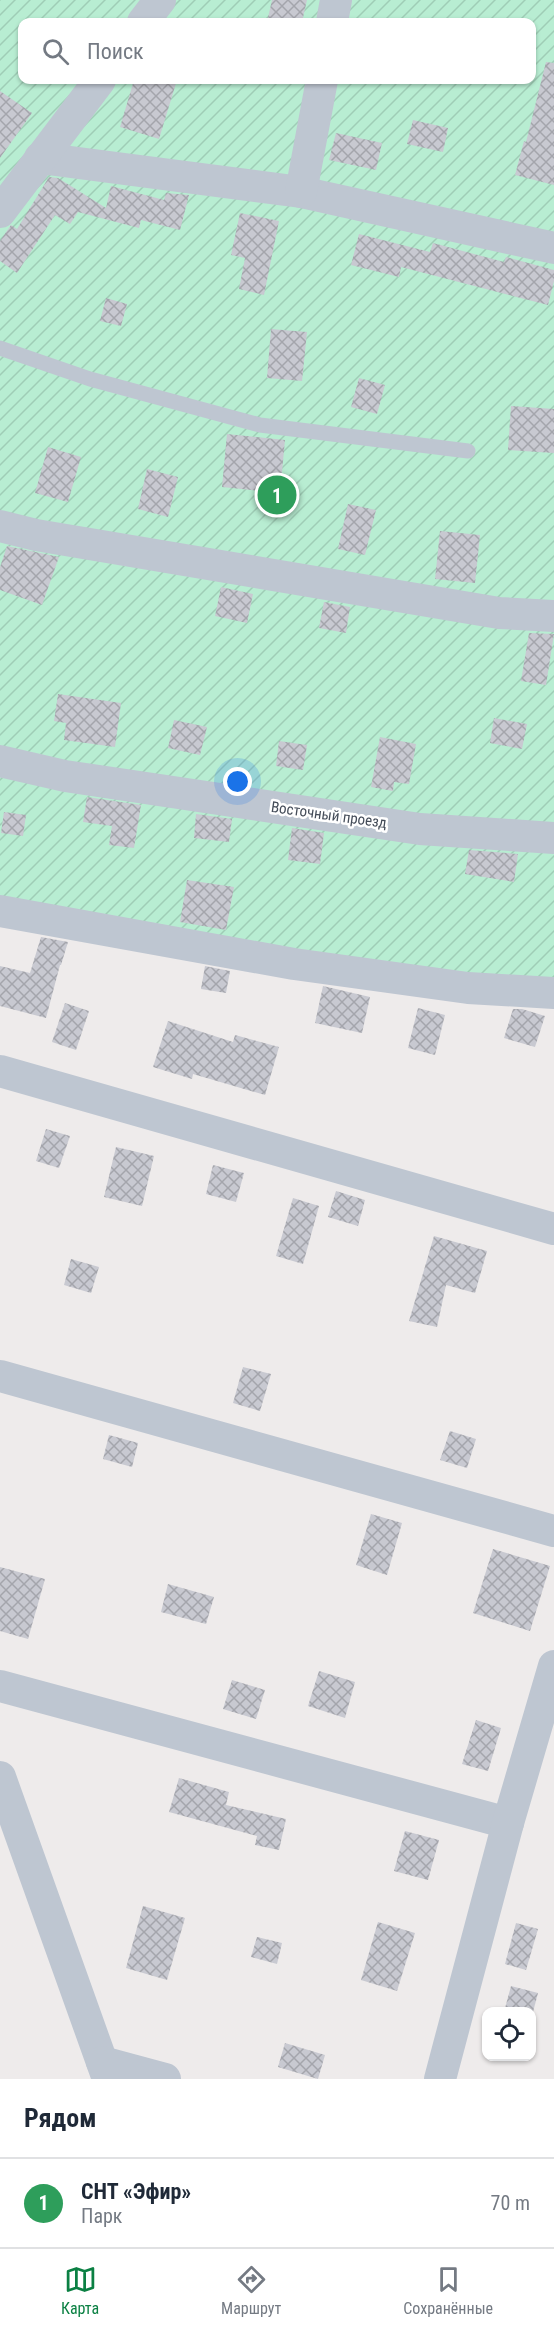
<!DOCTYPE html>
<html lang="ru">
<head>
<meta charset="utf-8">
<style>
	:root { --surface:#fff; --page:#f2f2f3; --text:#1f2937; --muted:#747a83; --line:#e0e1e3; --accent:#0b8043 }
	body { margin:0; font-family:"Roboto Condensed",sans-serif; background:var(--page); color:var(--text) }
	.controls { position:absolute; right:18px; bottom:18px; display:grid; overflow:hidden; border-radius:12px; box-shadow:0 2px 4px #0004 }
	.controls button { width:54px; height:54px; display:grid; place-items:center; padding:0; border:0; border-bottom:2px solid var(--line); background:var(--surface); color:var(--text); font:30px sans-serif }
	.you { position:absolute; left:238px; top:782px; width:21px; height:21px; margin:-15px; border:4px solid #fff; border-radius:50%; background:#1a73e8; box-shadow:0 0 0 9px #1a73e833 }
	.badge { display:grid; place-items:center; width:39px; height:39px; border-radius:50%; background:var(--accent); color:#fff; font-size:20px; font-weight:700 }
	.pin { position:absolute; translate:-50% -50%; border:3px solid #fff; box-shadow:0 2px 6px #0006 }
	.list { margin:0; padding:0; list-style:none }
	h2 { display:flex; justify-content:space-between; align-items:center; height:78px; margin:0; padding:0 24px; font-size:26px }
	h2 small { font-size:20px; font-weight:400; color:var(--muted) }
	.list li { display:grid; grid-template-columns:39px 1fr auto; gap:18px; align-items:center; box-sizing:border-box; height:90px; padding:0 24px; border-top:2px solid var(--line) }
	.list b { display:block; font-size:22px; white-space:nowrap }
	.list p { margin:0; font-size:20px; white-space:nowrap; color:var(--muted) }
	.list em { font-size:20px; font-style:normal; color:var(--muted) }
	.icon { flex:none; width:33px; height:33px; fill:none; stroke:currentColor; stroke-width:2; stroke-linecap:round; stroke-linejoin:round }
	.map { position:relative; flex:none; width:554px; height:2079px; overflow:hidden }
	.search { position:absolute; background:var(--surface); box-shadow:0 2px 4px #0004; left:18px; right:18px; top:18px; height:66px; display:flex; align-items:center; gap:15px; box-sizing:border-box; padding:0 21px; border-radius:12px; color:var(--muted); font-size:22px }
	.sheet { height:168px; background:var(--surface) }
	nav { display:flex; justify-content:space-around; align-items:center; box-sizing:border-box; height:84px; border-top:2px solid var(--line); background:var(--surface); font-size:16px; color:var(--muted) }
	nav a { display:grid; justify-items:center; gap:3px }
	nav .on { color:var(--accent) }
	.map>svg:first-child { display:block }
	.garden { fill:url(#garden-furrows); fill-rule:evenodd }
	.building { fill:url(#building-cross-hatch) }
	.lines { fill:none; stroke-linecap:round; stroke-linejoin:round }
	.service { stroke:#bec6d1; stroke-width:15 }
	.minor { stroke:#bec6d1; stroke-width:32 }
	.labels { text-anchor:middle; dominant-baseline:central; stroke-width:5; stroke-linejoin:round; paint-order:stroke }
	.street-label { font-size:15px; fill:#444c58; stroke:#fff }
</style>
</head>
<body>
<div class="map">
<svg width="554" height="2079" viewBox="0 0 554 2079">
	<defs>
		<pattern id="garden-furrows" width="10" height="10" patternUnits="userSpaceOnUse" patternTransform="scale(1.5)"><rect width="10" height="10" fill="#b8edd2"/><path d="M-1 1l2-2M0 10L10 0M9 11l2-2" fill="none" stroke="#9fcdb6"/></pattern>
		<pattern id="building-cross-hatch" width="8" height="8" patternUnits="userSpaceOnUse" patternTransform="scale(1.5)"><rect width="8" height="8" fill="#c8c9d1"/><path d="M0 0l8 8M0 8l8-8" fill="none" stroke="#a4a5ac"/></pattern>
	</defs>
	<rect width="100%" height="100%" fill="#eeebeb"/>
	<path class="garden" d="M0 0H554V991L0 911ZM22 22H532V80H22Z"/>
	<g class="building">
		<path d="M272 0H307L302 22H267Z"/>
		<path d="M546 62 554 63V185L515 175 524 141 526 142Z"/>
		<path d="M134 80H177L159 139 120 127Z"/>
		<path d="M0 91 32 113 0 158Z"/>
		<path d="M413 120 448 128 443 152 407 144Z"/>
		<path d="M336 133 382 143 376 170 329 160Z"/>
		<path d="M49 177 58 178 106 208 111 186 164 200 166 193 189 195 180 230 141 220 139 228 78 212 70 224 55 215 17 273 0 261V241L11 225 17 229Z"/>
		<path d="M240 213 279 221 264 295 239 289 245 258 231 255Z"/>
		<path d="M359 234 430 252 433 243 504 262 506 257 554 270V281L548 305 401 267 399 277 351 265Z"/>
		<path d="M106 298 127 304 121 326 100 321Z"/>
		<path d="M271 329 307 332 302 381 267 378Z"/>
		<path d="M359 378 385 385 377 414 351 407Z"/>
		<path d="M511 406 554 409V453L508 450Z"/>
		<path d="M227 434 285 440 280 493 222 487Z"/>
		<path d="M48 447 81 457 68 502 35 493Z"/>
		<path d="M147 469 178 477 168 517 138 509Z"/>
		<path d="M348 504 376 510 365 555 338 549Z"/>
		<path d="M440 531 480 535 475 583 435 579Z"/>
		<path d="M7 546 59 557 42 605 0 590V567Z"/>
		<path d="M221 587 253 594 247 623 215 616Z"/>
		<path d="M324 602 350 607 346 633 319 628Z"/>
		<path d="M529 633 554 634 546 685 521 681Z"/>
		<path d="M58 694 121 703 115 747 64 740 66 723 54 721Z"/>
		<path d="M494 718 527 724 522 749 490 743Z"/>
		<path d="M174 720 207 727 200 755 168 748Z"/>
		<path d="M380 737 416 744 409 784 394 782 393 791 371 787Z"/>
		<path d="M279 741 307 745 303 770 276 766Z"/>
		<path d="M87 797 141 805 134 848 109 845 112 826 83 822Z"/>
		<path d="M4 812 26 815 23 836 1 833Z"/>
		<path d="M196 814 232 819 229 842 194 838Z"/>
		<path d="M292 828 324 833 320 864 288 860Z"/>
		<path d="M469 850 518 854 514 882 465 874Z"/>
		<path d="M187 880 234 887 226 930 180 922Z"/>
		<path d="M41 937 68 942 61 965H60L46 1018 0 1006V966L30 973Z"/>
		<path d="M205 966 230 971 226 993 201 989Z"/>
		<path d="M323 986 370 997 362 1033 315 1023Z"/>
		<path d="M65 1003 89 1011 76 1050 52 1042Z"/>
		<path d="M418 1008 445 1015 435 1055 408 1048Z"/>
		<path d="M513 1009H522L545 1016 535 1047 504 1038Z"/>
		<path d="M168 1021 233 1042 235 1035 279 1047 265 1095 193 1074 192 1079 153 1067Z"/>
		<path d="M46 1129 70 1136 59 1168 36 1161Z"/>
		<path d="M116 1147 154 1156 142 1206 104 1197Z"/>
		<path d="M213 1165 244 1173 236 1202 206 1194Z"/>
		<path d="M336 1191 365 1200 358 1226 328 1217Z"/>
		<path d="M293 1198 319 1206 303 1264 276 1256Z"/>
		<path d="M434 1236 487 1251 475 1293 446 1285 437 1327 409 1321Z"/>
		<path d="M71 1259 99 1267 91 1293 64 1285Z"/>
		<path d="M243 1367 271 1374 260 1411 233 1403Z"/>
		<path d="M450 1431 476 1439 467 1468 440 1460Z"/>
		<path d="M109 1435 138 1443 132 1467 103 1459Z"/>
		<path d="M371 1514 402 1523 387 1575 356 1565Z"/>
		<path d="M493 1549 550 1566 530 1631 473 1613Z"/>
		<path d="M0 1567 45 1579 28 1639 0 1631Z"/>
		<path d="M168 1584 214 1597 206 1624 161 1612Z"/>
		<path d="M319 1671 355 1682 345 1718 308 1706Z"/>
		<path d="M232 1680 265 1690 256 1719 223 1709Z"/>
		<path d="M476 1720 501 1728 488 1771 462 1764Z"/>
		<path d="M179 1778 229 1792 226 1805 286 1819 279 1850 255 1845 257 1836 169 1812Z"/>
		<path d="M405 1831 439 1840 428 1880 394 1871Z"/>
		<path d="M143 1906 185 1918 167 1980 126 1968Z"/>
		<path d="M378 1922 415 1933 397 1991 361 1980Z"/>
		<path d="M516 1923 538 1929 526 1970 505 1964Z"/>
		<path d="M257 1937 282 1943 277 1964 251 1957Z"/>
		<path d="M511 1986 538 1993 533 2012H504Z"/>
		<path d="M285 2043 325 2055 318 2079 278 2067Z"/>
	</g>
	<g class="lines">
		<path class="service" d="M0 348 90 379 260 425 468 451"/>
		<g class="minor">
			<path d="M143 22 160 0"/>
			<path d="M332 22 336 0"/>
			<path d="M40 158 301 192 554 248"/>
			<path d="M301 192 322 80"/>
			<path d="M0 212 100 80"/>
			<path d="M0 526 36 535 499 613 554 616"/>
			<path d="M0 761 65 776 420 829 554 838"/>
			<path d="M0 911 294 964 468 988 554 993"/>
			<path d="M0 1071 554 1229"/>
			<path d="M0 1376 554 1531"/>
			<path d="M0 1686 508 1823"/>
			<path d="M0 1777 108 2079"/>
			<path d="M102 2062 165 2079"/>
			<path d="M440 2079 508 1823 554 1666"/>
		</g>
	</g>
	<g class="labels">
		<g class="street-label">
			<text transform="translate(329 815) rotate(8)">Восточный проезд</text>
		</g>
	</g>
</svg>
<div class="controls">
<button><svg class="icon" aria-label="locate" viewBox="0 0 24 24"><circle cx="12" cy="12" r="6"/><path d="M12 2v4M12 18v4M2 12h4M18 12h4"/></svg></button>
</div>
<div class="you"></div>
<div class="pin badge" style="left:277px;top:495px;background:#2e9e5b">1</div>
<div class="search"><svg class="icon" aria-label="search" viewBox="0 0 24 24"><circle cx="10" cy="10" r="6"/><path d="M15 15l6 6"/></svg>Поиск</div>
</div>
<section class="sheet">
<h2>Рядом<small></small></h2>
<ul class="list">
<li><span class="badge" style="background:#2e9e5b">1</span><div><b>СНТ «Эфир»</b><p>Парк</p></div><em>70 m</em></li>
</ul>
</section>
<nav>
<a class="on"><svg class="icon" aria-label="map" viewBox="0 0 24 24"><path d="M3 6l6-2 6 2 6-2v14l-6 2-6-2-6 2zM9 4v14M15 6v14"/></svg>Карта</a>
<a><svg class="icon" aria-label="directions" viewBox="0 0 24 24"><path d="M12 3l9 9-9 9-9-9zM9 14v-3h6M13 9l2 2-2 2"/></svg>Маршрут</a>
<a><svg class="icon" aria-label="saved" viewBox="0 0 24 24"><path d="M7 4h10v16l-5-4-5 4z"/></svg>Сохранённые</a>
</nav>
</body>
</html>
